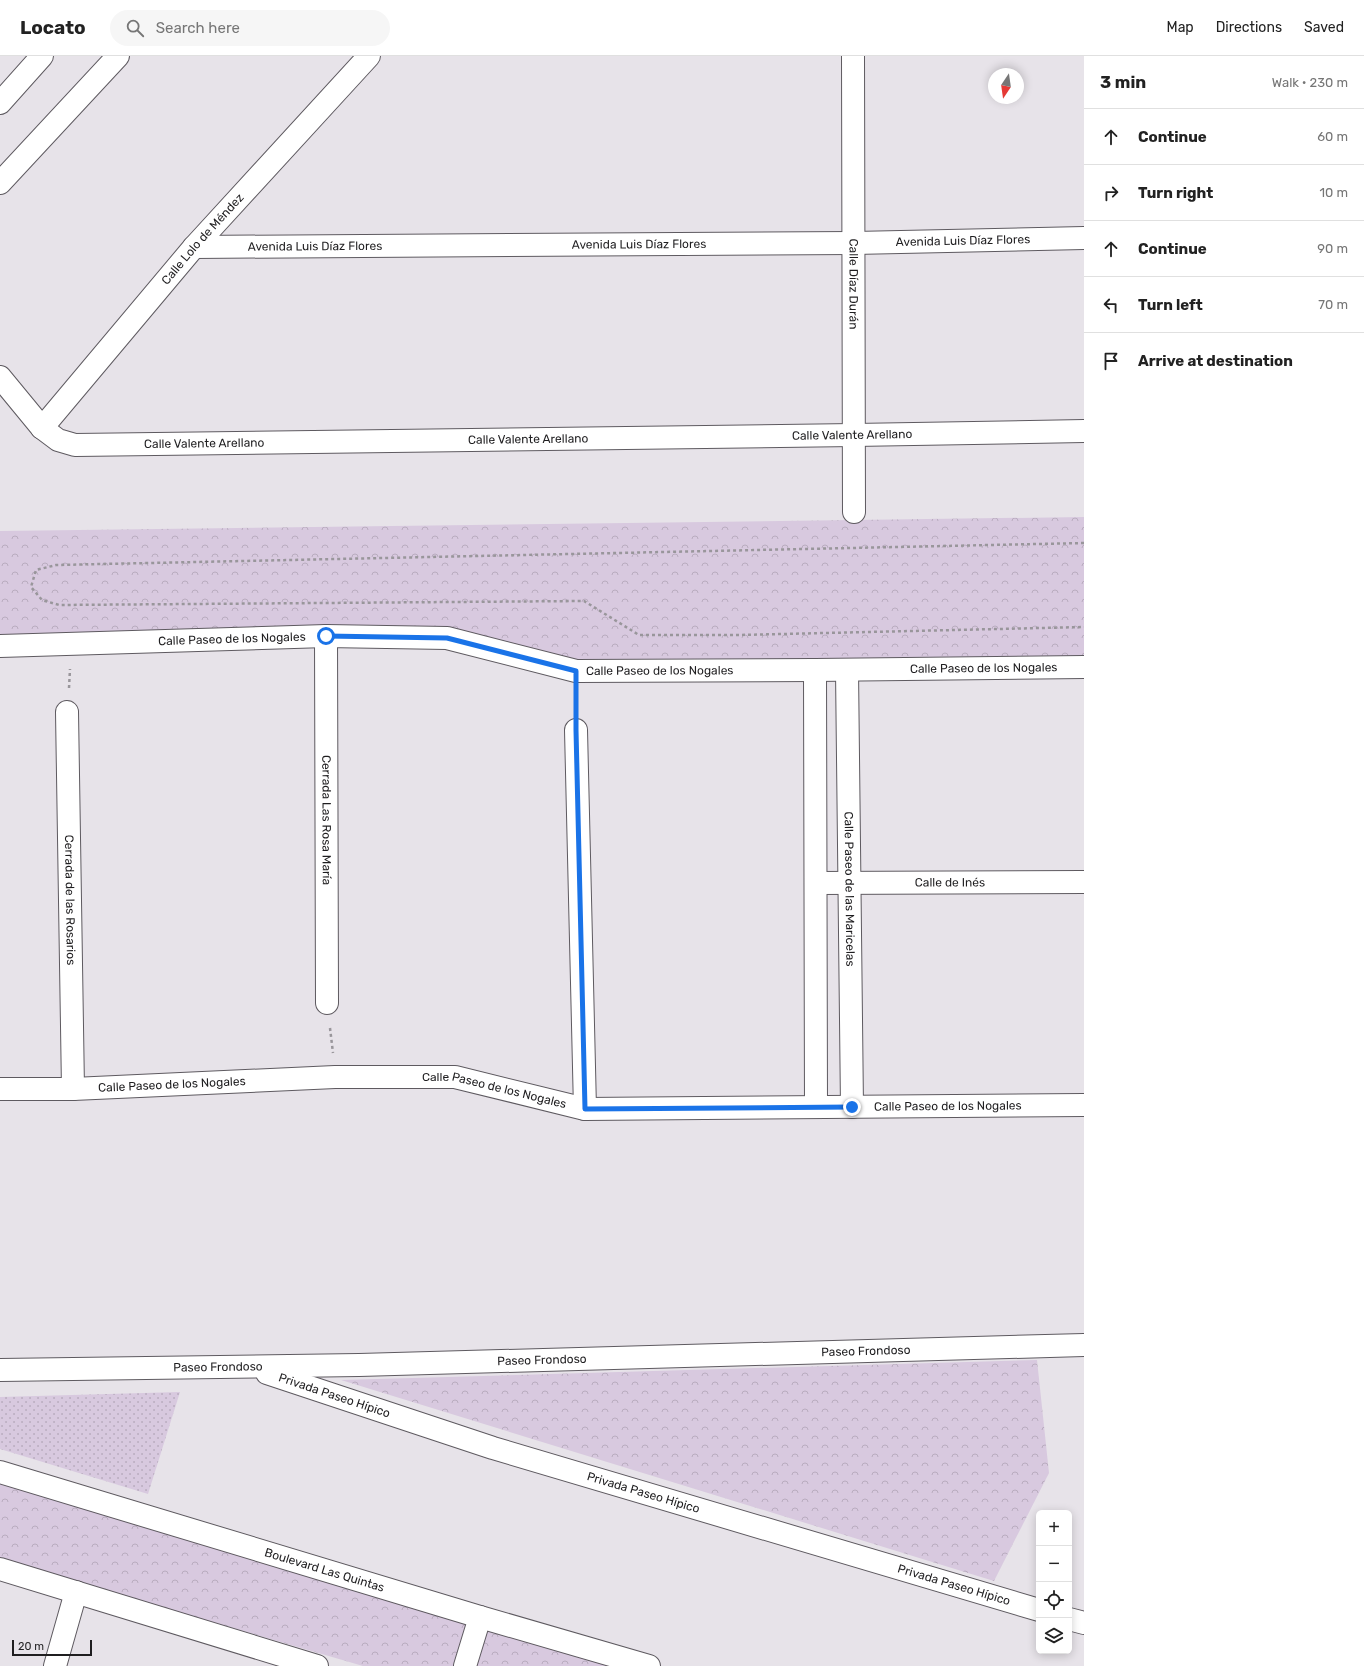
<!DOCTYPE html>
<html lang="en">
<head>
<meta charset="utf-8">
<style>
	:root { --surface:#fff; --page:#f6f6f6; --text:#222; --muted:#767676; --line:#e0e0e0 }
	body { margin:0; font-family:Rubik,sans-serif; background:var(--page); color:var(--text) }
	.controls { position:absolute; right:12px; bottom:12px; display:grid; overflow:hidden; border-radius:6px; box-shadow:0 2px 10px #0003 }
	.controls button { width:36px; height:36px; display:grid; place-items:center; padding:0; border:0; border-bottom:1px solid var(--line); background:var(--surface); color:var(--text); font:20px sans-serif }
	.compass { position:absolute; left:988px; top:12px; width:36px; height:36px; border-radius:50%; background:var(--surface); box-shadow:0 2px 10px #0003; rotate:193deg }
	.scale { position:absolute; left:12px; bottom:10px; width:80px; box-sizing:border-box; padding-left:4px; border:2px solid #1f1e20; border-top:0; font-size:11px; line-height:14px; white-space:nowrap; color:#1f1e20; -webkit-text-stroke:3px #e7e3e9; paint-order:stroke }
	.stop { position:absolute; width:12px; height:12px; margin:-9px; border:3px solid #1a73e8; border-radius:50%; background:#fff }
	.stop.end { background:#1a73e8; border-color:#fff; box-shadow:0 1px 4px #0008 }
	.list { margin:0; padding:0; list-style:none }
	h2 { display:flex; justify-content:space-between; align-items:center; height:52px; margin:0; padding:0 16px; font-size:17px }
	h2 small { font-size:13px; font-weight:400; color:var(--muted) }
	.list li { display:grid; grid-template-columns:26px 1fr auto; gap:12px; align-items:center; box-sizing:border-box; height:56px; padding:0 16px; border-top:1px solid var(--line) }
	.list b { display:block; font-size:15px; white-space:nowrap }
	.list em { font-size:13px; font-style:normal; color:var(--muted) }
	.icon { flex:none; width:22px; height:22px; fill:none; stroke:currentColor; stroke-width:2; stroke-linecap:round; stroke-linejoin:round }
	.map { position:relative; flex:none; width:1084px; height:1610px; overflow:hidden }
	header { display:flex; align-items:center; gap:24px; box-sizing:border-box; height:56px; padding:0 20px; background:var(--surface); border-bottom:1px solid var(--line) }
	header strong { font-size:19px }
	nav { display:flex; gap:22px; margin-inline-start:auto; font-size:14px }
	.search { width:280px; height:36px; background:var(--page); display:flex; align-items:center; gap:10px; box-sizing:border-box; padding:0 14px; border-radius:22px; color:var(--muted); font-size:15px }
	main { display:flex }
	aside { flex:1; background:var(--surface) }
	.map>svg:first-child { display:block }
	.grass { fill:url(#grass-dots) }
	.park { fill:url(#park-crowns) }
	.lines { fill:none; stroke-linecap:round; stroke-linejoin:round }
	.street-casing { stroke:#5e5a60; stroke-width:24 }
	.primary-casing { stroke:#5e5a60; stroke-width:24 }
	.path { stroke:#99969b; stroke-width:2.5; stroke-dasharray:3 3; stroke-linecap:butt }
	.street { stroke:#fff; stroke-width:22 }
	.primary { stroke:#fff; stroke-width:22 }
	.route { stroke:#1a73e8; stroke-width:5 }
	.labels { text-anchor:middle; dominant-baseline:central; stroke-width:3; stroke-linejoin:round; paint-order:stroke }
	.street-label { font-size:12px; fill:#1f1e20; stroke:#e7e3e9 }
</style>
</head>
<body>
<header>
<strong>Locato</strong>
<div class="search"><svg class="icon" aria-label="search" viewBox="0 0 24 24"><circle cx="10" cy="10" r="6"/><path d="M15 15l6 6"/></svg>Search here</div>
<nav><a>Map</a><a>Directions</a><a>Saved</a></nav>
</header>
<main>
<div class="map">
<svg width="1084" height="1610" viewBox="0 0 1084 1610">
	<defs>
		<pattern id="grass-dots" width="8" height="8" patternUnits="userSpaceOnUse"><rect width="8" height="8" fill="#d8c9df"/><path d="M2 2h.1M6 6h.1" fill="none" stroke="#b9acbf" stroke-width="1.8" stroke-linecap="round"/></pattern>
		<pattern id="park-crowns" width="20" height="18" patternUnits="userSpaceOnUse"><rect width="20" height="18" fill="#d8c9df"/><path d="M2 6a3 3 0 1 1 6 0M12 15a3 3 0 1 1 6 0" fill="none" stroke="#b9acbf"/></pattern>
	</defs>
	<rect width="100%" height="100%" fill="#e7e3e9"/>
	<path class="grass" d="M180 1336 148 1438 0 1393V1341Z"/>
	<g class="park">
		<path d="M1084 461V607L575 610 445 576 0 584V475Z"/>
		<path d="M1037 1304 1049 1417 994 1525 341 1324Z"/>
		<path d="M0 1427 627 1610H363L0 1504Z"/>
	</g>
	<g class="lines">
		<defs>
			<g id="street">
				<path id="s1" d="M853 0 854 456"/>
				<path d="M0 127 118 0"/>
				<path id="s2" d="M194 191 854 187 1084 182"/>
				<path id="s3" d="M0 321 42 372 58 384 75 389 854 379 1084 375"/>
				<path id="s4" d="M42 372 194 191 369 0"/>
				<path id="s5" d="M326 580 327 947"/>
				<path id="s6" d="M0 590 326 580 447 582 576 615 815 614 1084 611"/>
				<path d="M815 614 816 1051"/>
				<path id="s7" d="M847 614 852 1051"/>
				<path id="s8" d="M67 656 73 1033"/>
				<path d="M576 674 585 1053"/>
				<path id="s9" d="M816 827 1084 826"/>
				<path id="s10" d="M0 1033H73L335 1021H455L585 1053 1084 1049"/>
				<path id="s11" d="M0 1314 359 1309 1084 1289"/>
				<path id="s12" d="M267 1317 493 1392 1039 1554"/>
				<path id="s13" d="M0 1416 480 1561 649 1610"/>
				<path d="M0 1513 317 1610"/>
				<path d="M1069 1563 1084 1567"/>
				<path d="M55 1610 76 1536"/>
				<path d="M465 1610 480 1561"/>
			</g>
			<path id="primary" d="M0 47 42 0"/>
		</defs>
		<use href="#street" class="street-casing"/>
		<use href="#primary" class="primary-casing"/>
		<g class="path">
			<path d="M1084 487 56 509 36 514 31 531 42 544 59 549 584 545 639 579H739L1084 571"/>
			<path d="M69 632 70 613"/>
			<path d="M576 650V639"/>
			<path d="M330 972 333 997"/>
		</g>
		<use href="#street" class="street"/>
		<use href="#primary" class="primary"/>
	</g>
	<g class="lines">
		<path class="route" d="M326 580 447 582 576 615V674L585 1053 852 1051"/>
	</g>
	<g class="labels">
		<g class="street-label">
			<text stroke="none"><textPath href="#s4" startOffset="248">Calle Lolo de Méndez</textPath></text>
			<text stroke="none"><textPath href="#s2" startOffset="769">Avenida Luis Díaz Flores</textPath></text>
			<text stroke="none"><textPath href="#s2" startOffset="445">Avenida Luis Díaz Flores</textPath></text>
			<text stroke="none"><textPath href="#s2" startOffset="121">Avenida Luis Díaz Flores</textPath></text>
			<text stroke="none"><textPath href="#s1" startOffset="228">Calle Díaz Durán</textPath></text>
			<text stroke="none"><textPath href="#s3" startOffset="881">Calle Valente Arellano</textPath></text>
			<text stroke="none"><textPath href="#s3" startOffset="557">Calle Valente Arellano</textPath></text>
			<text stroke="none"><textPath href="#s3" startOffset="233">Calle Valente Arellano</textPath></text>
			<text stroke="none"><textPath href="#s6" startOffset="232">Calle Paseo de los Nogales</textPath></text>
			<text stroke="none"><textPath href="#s6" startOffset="988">Calle Paseo de los Nogales</textPath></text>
			<text stroke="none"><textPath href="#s6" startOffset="664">Calle Paseo de los Nogales</textPath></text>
			<text stroke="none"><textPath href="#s5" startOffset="184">Cerrada Las Rosa María</textPath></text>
			<text stroke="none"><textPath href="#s9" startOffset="134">Calle de Inés</textPath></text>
			<text stroke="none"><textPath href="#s7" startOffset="219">Calle Paseo de las Maricelas</textPath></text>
			<text stroke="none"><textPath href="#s8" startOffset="188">Cerrada de las Rosarios</textPath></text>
			<text stroke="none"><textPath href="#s10" startOffset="172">Calle Paseo de los Nogales</textPath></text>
			<text stroke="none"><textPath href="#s10" startOffset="496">Calle Paseo de los Nogales</textPath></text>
			<text stroke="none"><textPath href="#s10" startOffset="952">Calle Paseo de los Nogales</textPath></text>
			<text stroke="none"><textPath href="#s11" startOffset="866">Paseo Frondoso</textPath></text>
			<text stroke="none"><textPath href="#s11" startOffset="542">Paseo Frondoso</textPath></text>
			<text stroke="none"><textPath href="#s11" startOffset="218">Paseo Frondoso</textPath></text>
			<text stroke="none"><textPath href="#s12" startOffset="71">Privada Paseo Hípico</textPath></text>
			<text stroke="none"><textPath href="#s12" startOffset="395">Privada Paseo Hípico</textPath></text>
			<text stroke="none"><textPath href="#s13" startOffset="339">Boulevard Las Quintas</textPath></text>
			<text stroke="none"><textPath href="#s12" startOffset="719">Privada Paseo Hípico</textPath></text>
		</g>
	</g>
</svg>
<div class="controls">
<button>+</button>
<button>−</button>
<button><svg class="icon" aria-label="locate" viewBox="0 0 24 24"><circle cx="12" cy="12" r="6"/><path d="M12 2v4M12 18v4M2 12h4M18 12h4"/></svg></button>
<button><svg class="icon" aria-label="layers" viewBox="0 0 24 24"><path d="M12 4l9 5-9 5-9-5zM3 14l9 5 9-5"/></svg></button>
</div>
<svg class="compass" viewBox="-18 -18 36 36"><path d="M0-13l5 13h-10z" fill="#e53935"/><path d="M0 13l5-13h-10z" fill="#767676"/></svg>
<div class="scale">20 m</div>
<div class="stop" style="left:326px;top:580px"></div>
<div class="stop end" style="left:852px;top:1051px"></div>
</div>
<aside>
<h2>3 min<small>Walk · 230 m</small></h2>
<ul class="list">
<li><svg class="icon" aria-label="ahead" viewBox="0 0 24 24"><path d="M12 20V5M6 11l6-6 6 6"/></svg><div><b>Continue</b></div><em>60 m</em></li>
<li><svg class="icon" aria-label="right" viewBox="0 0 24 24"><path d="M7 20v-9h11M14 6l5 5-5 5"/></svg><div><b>Turn right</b></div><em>10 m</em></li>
<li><svg class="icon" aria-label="ahead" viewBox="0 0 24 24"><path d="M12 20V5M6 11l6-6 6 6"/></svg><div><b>Continue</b></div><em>90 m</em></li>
<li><svg class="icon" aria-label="left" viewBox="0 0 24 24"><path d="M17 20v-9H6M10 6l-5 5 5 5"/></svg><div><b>Turn left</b></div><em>70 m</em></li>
<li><svg class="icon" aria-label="arrive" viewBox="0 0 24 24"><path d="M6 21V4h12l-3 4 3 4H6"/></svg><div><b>Arrive at destination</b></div></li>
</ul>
</aside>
</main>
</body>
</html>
